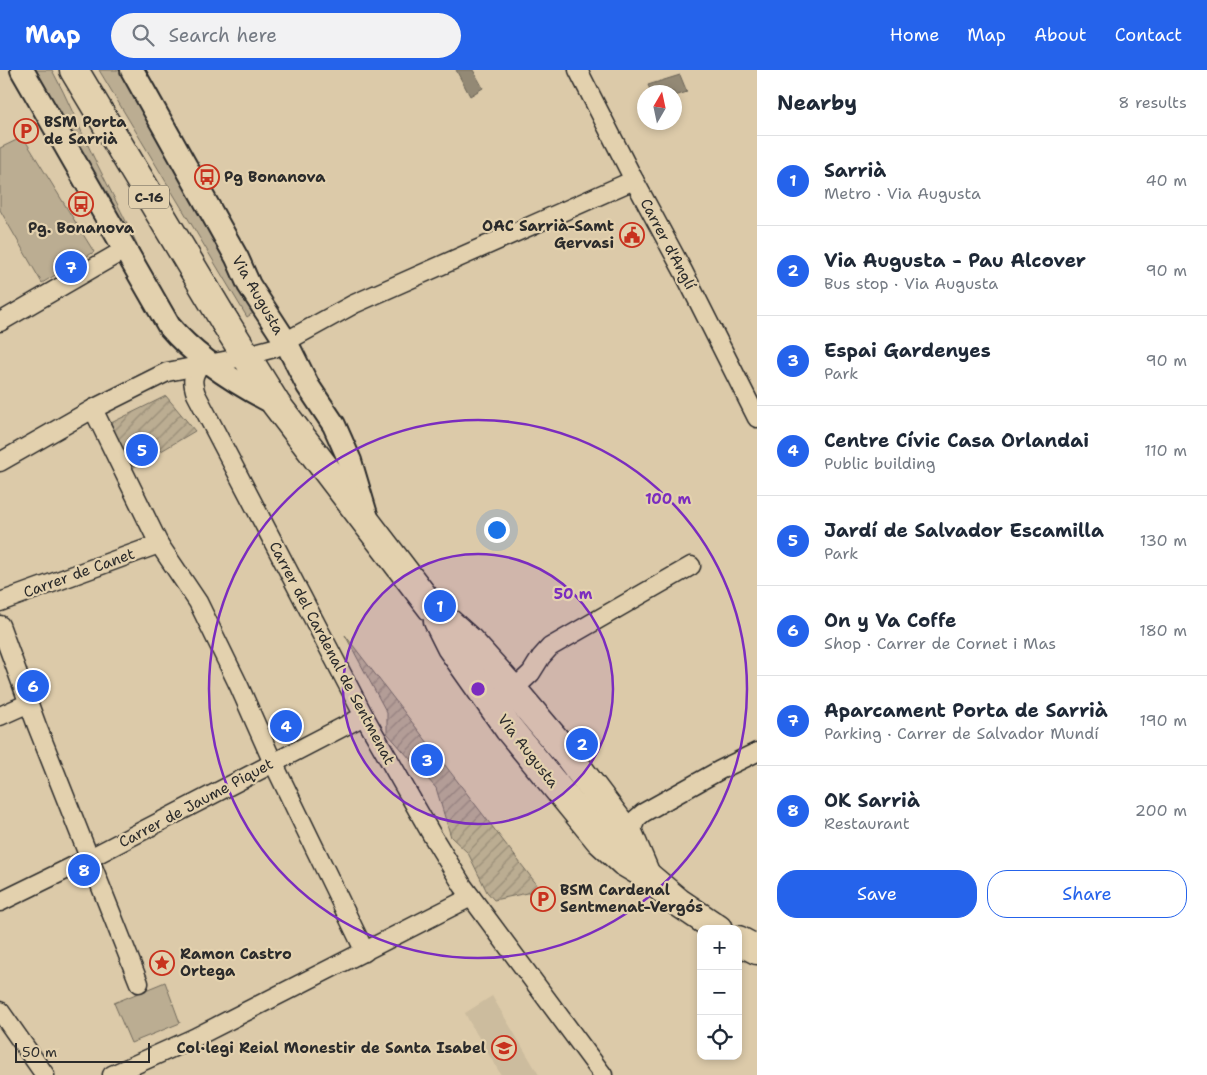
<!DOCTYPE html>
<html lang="en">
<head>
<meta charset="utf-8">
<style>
	:root { --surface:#fff; --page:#f2f2f3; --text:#1f2937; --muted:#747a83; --line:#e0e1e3; --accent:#2563eb }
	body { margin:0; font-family:"Shantell Sans",sans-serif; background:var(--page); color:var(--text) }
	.controls { position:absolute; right:15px; bottom:15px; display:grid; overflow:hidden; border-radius:10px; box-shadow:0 2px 8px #0003 }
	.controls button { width:45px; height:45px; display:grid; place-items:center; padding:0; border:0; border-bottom:1px solid var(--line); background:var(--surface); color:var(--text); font:25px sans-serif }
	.compass { position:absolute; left:637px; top:15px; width:45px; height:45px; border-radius:50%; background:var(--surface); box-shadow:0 2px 8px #0003; rotate:9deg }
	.scale { position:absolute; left:15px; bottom:12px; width:135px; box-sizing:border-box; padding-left:5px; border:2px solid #2b2b2b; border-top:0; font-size:14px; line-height:18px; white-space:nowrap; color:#2b2b2b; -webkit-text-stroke:4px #e3d1ae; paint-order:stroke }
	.you { position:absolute; left:496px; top:459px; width:18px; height:18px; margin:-12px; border:4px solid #fff; border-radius:50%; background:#1a73e8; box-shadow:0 0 0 8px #1a73e833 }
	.badge { display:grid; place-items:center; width:32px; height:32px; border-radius:50%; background:var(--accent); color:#fff; font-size:16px; font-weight:700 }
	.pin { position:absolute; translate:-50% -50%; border:2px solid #fff; box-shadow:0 1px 5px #0006 }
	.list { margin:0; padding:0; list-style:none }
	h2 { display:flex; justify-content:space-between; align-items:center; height:65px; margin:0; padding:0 20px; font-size:21px }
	h2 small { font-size:16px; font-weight:400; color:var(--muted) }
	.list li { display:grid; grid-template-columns:32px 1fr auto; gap:15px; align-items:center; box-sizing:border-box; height:90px; padding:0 20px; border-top:1px solid var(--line) }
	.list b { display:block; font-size:19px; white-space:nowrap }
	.list p { margin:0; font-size:16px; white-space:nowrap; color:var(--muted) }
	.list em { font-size:16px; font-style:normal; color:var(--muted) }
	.actions { display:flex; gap:10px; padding:15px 20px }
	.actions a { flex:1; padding:11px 0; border:1px solid var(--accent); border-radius:20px; text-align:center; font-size:18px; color:var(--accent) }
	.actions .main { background:var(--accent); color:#fff }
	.icon { flex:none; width:28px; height:28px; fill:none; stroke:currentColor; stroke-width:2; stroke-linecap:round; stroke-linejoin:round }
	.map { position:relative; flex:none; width:757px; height:1005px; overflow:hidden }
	header { display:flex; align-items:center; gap:30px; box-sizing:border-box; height:70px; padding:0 25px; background:var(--accent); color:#fff }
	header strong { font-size:24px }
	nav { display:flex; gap:28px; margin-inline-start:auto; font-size:18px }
	.search { width:350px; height:45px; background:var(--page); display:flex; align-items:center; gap:12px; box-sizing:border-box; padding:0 18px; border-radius:28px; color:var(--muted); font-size:19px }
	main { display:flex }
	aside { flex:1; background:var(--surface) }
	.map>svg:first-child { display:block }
	.built { fill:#ccbc9e }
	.green { fill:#bbad92; stroke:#736c5e }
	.garden { fill:url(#garden-furrows); stroke:#736c5e }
	.water { fill:#938975; stroke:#696357 }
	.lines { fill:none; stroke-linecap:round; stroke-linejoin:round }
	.minor-casing { stroke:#2b2b2b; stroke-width:21 }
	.tertiary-casing { stroke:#2b2b2b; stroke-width:26 }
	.primary-casing { stroke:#2b2b2b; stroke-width:31 }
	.trunk-casing { stroke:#2b2b2b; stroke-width:31 }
	.minor { stroke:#e3d1ae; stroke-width:18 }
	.tertiary { stroke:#e3d1ae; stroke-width:22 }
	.primary { stroke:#e3d1ae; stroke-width:28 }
	.trunk { stroke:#e3d1ae; stroke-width:28 }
	.ring { fill:none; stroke:#7b2cbf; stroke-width:2.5 }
	.labels { text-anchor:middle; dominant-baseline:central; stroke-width:4.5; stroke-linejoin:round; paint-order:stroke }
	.shield { fill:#e3d1ae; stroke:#625d52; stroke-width:1 }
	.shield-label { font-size:14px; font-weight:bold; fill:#2b2b2b }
	.poi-label { font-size:15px; font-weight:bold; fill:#2b2b2b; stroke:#e3d1ae; text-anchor:start }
	.street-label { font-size:15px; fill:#2b2b2b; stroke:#e3d1ae }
	.centre { fill:#7b2cbf; stroke:#e3d1ae; stroke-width:2.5 }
	.ring-label { font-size:15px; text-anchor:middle; font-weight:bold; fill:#7b2cbf; stroke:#e3d1ae; stroke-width:4.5; stroke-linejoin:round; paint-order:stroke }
</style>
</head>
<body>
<header>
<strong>Map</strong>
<div class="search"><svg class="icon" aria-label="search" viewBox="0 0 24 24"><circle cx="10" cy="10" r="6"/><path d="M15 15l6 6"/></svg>Search here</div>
<nav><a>Home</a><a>Map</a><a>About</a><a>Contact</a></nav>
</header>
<main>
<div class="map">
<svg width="757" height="1005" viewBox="0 0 757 1005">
	<defs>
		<pattern id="garden-furrows" width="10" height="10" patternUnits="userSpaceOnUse" patternTransform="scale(1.25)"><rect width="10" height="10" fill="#bbad92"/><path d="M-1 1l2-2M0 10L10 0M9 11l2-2" fill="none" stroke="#988d77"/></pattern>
	</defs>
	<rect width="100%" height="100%" fill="#dccaa9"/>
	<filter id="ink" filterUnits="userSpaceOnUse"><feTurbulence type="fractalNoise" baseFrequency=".02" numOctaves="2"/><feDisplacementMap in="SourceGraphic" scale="10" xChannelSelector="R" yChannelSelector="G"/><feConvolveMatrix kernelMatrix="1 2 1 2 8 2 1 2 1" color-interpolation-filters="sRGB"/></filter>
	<g filter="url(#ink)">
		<path class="built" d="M492 926 539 1005H501L469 951 465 943Z"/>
		<g class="green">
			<path d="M29 0H52C68 29 80 60 95 90 118 136 143 181 160 230Z"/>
			<path d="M99 0H121L144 44 259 239 247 247Z"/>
			<path d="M23 67 94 182 42 213 0 140V78Z"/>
			<path d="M165 912 180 953 131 973 114 933Z"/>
		</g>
		<g class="garden">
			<path d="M166 326 195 361 129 400 111 353Z"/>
			<path d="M345 565 541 820 494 830 487 822 468 783 451 767 436 718 387 663V643Z"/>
		</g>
		<g class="water">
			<path d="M456 0H473L483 18 470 26Z"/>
			<path d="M680 5 687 22 675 26 674 22H651L648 15Z"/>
		</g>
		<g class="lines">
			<defs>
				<g id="minor">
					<path d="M578 0 634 110 683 201 757 348"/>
					<path d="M0 252 124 180"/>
					<path d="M199 296C192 307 192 312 196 324L364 646 433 767 463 816 603 1005"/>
					<path d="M93 339 159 474 198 532 239 616 270 686 365 882"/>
					<path d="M0 392 93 339 167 302 229 290 274 278 354 234 634 110"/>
					<path d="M0 532 159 474"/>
					<path d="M0 555 37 656 139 913"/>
					<path d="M513 620 531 603 541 587 550 577 691 496"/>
					<path d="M0 646 29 633"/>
					<path d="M626 773 636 749 643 743 720 700 757 682"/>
					<path d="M0 832 90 788 364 646"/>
					<path d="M0 941 45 1005"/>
					<path d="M112 1005 194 968 471 827"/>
				</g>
				<g id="tertiary">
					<path d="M22 0 169 256C197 289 237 314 276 334"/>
					<path d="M132 0 237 188 249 215 286 272 308 316 334 355 350 391 367 448"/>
				</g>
				<g id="primary">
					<path d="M225 252 276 334 432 538 470 572 513 620 568 685 623 758 629 765 646 805"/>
					<path d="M438 551 451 577 509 659 600 770 624 792 646 805 678 832 718 859"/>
					<path d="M738 870 757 880"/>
				</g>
				<path id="trunk" d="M74 0 225 252"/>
			</defs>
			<use href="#minor" class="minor-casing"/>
			<use href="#tertiary" class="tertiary-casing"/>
			<use href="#primary" class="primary-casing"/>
			<use href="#trunk" class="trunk-casing"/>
			<use href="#minor" class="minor"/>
			<use href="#tertiary" class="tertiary"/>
			<use href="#primary" class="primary"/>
			<use href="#trunk" class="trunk"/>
		</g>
	</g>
	<circle cx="478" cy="619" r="135" fill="#7b2cbf" fill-opacity=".12"/>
	<g class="ring">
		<circle cx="478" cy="619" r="135"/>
		<circle cx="478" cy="619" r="269"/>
	</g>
	<defs>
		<symbol id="parking-ring" viewBox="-11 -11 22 22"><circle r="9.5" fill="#e3d1ae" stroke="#c8321e" stroke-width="1.5"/><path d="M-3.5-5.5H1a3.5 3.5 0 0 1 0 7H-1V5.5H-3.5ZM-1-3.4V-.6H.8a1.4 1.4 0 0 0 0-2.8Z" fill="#c8321e"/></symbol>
		<symbol id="bus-ring" viewBox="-11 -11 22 22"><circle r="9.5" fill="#e3d1ae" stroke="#c8321e" stroke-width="1.5"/><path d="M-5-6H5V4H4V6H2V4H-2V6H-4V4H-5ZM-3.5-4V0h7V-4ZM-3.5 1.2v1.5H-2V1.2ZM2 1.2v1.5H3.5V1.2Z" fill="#c8321e"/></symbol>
		<symbol id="civic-ring" viewBox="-11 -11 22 22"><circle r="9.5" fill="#e3d1ae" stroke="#c8321e" stroke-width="1.5"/><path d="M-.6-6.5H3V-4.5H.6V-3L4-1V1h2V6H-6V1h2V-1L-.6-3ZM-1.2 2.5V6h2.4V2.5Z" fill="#c8321e"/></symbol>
		<symbol id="sight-ring" viewBox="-11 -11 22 22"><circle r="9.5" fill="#e3d1ae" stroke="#c8321e" stroke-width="1.5"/><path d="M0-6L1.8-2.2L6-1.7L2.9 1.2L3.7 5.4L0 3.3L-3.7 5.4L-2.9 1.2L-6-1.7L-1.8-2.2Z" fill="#c8321e"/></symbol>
		<symbol id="school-ring" viewBox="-11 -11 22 22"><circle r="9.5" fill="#e3d1ae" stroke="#c8321e" stroke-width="1.5"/><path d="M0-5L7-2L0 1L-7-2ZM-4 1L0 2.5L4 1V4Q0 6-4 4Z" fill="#c8321e"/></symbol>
	</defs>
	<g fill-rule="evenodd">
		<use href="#parking-ring" x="12" y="47" width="28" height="28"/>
		<use href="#bus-ring" x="193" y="93" width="28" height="28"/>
		<use href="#bus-ring" x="67" y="120" width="28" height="28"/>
		<use href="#civic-ring" x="618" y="151" width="28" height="28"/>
		<use href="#parking-ring" x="529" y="815" width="28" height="28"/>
		<use href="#sight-ring" x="148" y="879" width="28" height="28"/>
		<use href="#school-ring" x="490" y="964" width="28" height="28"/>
	</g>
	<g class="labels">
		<rect class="shield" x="129" y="115.5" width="40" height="23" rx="4"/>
		<g class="shield-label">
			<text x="149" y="127">C-16</text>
		</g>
		<g class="poi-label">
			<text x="44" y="52">BSM Porta<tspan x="44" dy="17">de Sarrià</tspan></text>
			<text x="224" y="107">Pg Bonanova</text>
			<text x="614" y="156" text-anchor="end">OAC Sarrià-Samt<tspan x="614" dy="17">Gervasi</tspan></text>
			<text x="81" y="158" text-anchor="middle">Pg. Bonanova</text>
			<text x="560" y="820">BSM Cardenal<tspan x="560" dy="17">Sentmenat-Vergós</tspan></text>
			<text x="180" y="884">Ramon Castro<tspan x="180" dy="17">Ortega</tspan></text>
			<text x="486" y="978" text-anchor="end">Col·legi Reial Monestir de Santa Isabel</text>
		</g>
		<g class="street-label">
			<text transform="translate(668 174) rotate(62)">Carrer d'Anglí</text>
			<text transform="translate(258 225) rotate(60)">Via Augusta</text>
			<text transform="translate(79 503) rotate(-20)">Carrer de Canet</text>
			<text transform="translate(332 583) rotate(62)">Carrer del Cardenal de Sentmenat</text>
			<text transform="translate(528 681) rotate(52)">Via Augusta</text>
			<text transform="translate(196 733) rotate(-28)">Carrer de Jaume Piquet</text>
		</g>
	</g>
	<circle cx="478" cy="619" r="8" class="centre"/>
	<g class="ring-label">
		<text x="668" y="434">100 m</text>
		<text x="573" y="529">50 m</text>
	</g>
</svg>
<div class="controls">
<button>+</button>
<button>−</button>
<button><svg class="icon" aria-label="locate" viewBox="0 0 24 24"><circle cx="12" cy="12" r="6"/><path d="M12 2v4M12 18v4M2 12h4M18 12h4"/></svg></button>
</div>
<svg class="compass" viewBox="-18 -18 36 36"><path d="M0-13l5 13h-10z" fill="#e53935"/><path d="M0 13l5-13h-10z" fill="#747a83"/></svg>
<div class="scale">50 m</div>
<div class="you"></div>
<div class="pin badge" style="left:440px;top:536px">1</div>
<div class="pin badge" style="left:582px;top:674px">2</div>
<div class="pin badge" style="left:427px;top:690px">3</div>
<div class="pin badge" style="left:286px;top:656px">4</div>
<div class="pin badge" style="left:142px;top:380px">5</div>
<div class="pin badge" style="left:33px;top:616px">6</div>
<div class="pin badge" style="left:71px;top:197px">7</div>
<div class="pin badge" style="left:84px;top:800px">8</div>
</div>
<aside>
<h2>Nearby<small>8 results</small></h2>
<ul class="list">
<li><span class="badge">1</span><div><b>Sarrià</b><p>Metro · Via Augusta</p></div><em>40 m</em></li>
<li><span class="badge">2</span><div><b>Via Augusta - Pau Alcover</b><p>Bus stop · Via Augusta</p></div><em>90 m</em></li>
<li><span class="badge">3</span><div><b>Espai Gardenyes</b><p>Park</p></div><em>90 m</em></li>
<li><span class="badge">4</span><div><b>Centre Cívic Casa Orlandai</b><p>Public building</p></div><em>110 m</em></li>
<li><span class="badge">5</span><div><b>Jardí de Salvador Escamilla</b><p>Park</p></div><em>130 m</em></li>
<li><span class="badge">6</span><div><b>On y Va Coffe</b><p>Shop · Carrer de Cornet i Mas</p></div><em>180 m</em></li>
<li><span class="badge">7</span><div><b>Aparcament Porta de Sarrià</b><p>Parking · Carrer de Salvador Mundí</p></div><em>190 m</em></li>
<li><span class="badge">8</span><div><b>OK Sarrià</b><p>Restaurant</p></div><em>200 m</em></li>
</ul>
<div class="actions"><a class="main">Save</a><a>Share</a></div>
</aside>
</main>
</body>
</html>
